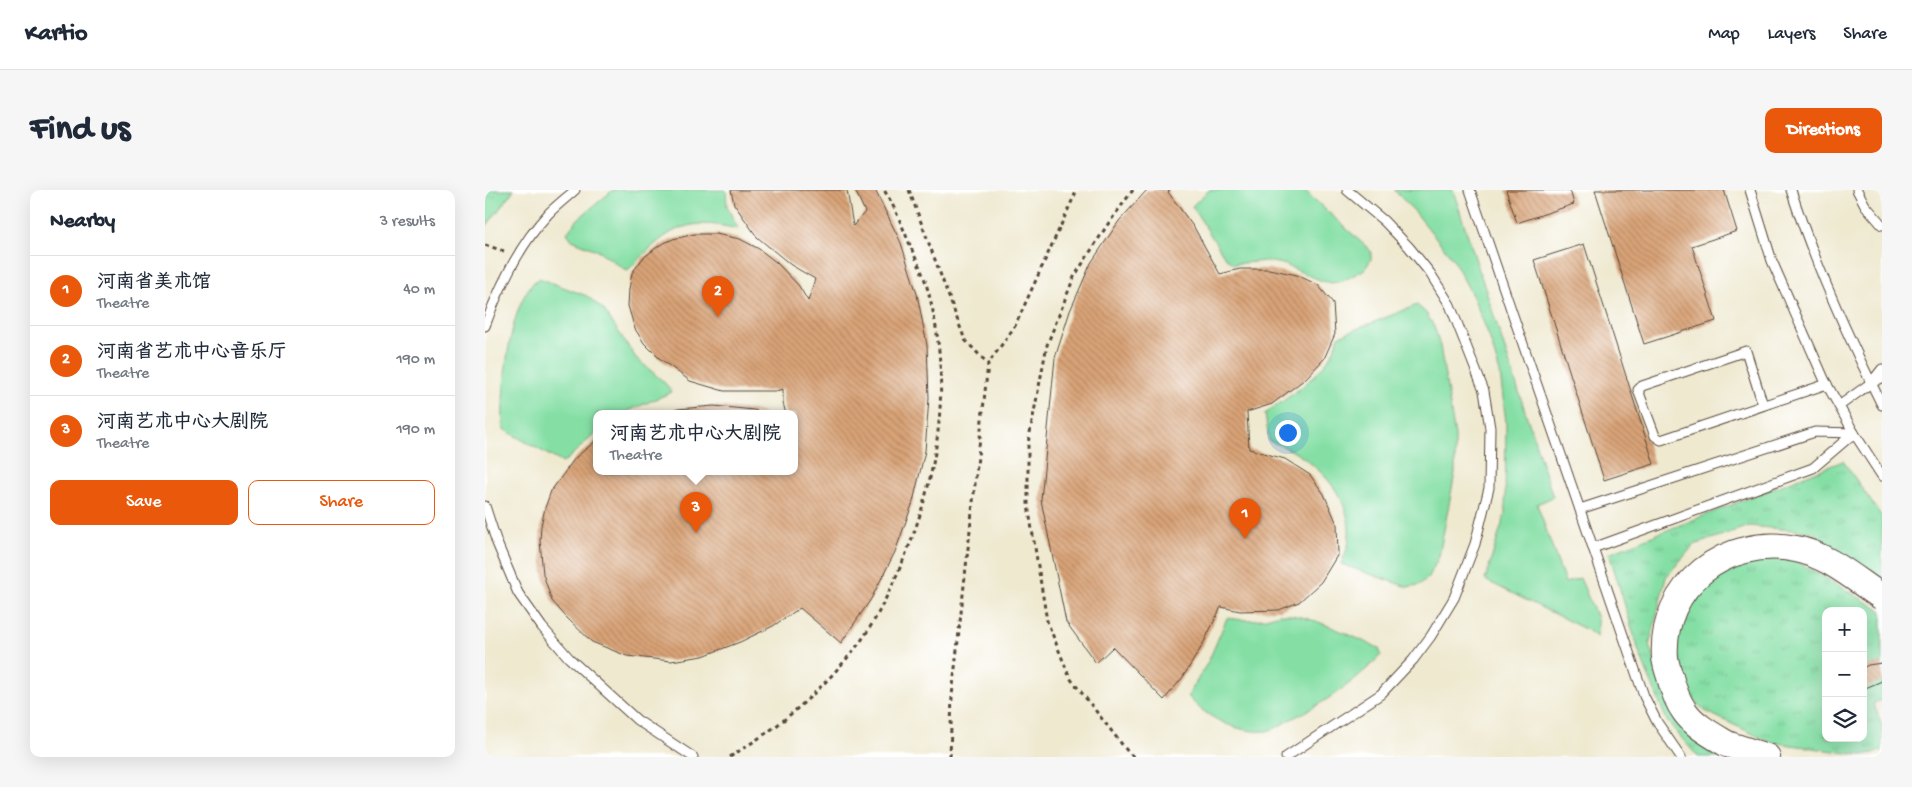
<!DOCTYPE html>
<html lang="en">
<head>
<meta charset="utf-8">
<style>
	:root { --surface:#fff; --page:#f6f6f7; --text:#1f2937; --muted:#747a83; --line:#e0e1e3; --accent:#ea580c }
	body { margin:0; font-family:"Gochi Hand","LXGW WenKai TC",sans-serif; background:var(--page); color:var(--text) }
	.controls { position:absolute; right:15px; bottom:15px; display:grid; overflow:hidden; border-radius:10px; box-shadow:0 5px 20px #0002 }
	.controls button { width:45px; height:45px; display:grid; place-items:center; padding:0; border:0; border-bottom:1px solid var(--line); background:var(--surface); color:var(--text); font:25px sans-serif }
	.you { position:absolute; left:802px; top:242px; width:18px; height:18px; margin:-12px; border:4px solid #fff; border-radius:50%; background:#1a73e8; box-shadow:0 0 0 8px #1a73e833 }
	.badge { display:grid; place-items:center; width:32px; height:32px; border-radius:50%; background:var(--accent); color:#fff; font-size:16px; font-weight:700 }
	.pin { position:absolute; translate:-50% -41px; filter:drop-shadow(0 1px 2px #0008) }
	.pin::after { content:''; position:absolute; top:26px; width:18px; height:15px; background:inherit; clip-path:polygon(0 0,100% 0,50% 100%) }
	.popup { position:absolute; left:108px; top:220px; width:205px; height:65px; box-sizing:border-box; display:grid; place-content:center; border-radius:10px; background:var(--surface); filter:drop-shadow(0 1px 4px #0005); font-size:16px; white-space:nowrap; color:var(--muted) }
	.popup b { font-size:19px; color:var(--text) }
	.popup::after { content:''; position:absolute; left:50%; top:100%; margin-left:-10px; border:10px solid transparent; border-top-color:var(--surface) }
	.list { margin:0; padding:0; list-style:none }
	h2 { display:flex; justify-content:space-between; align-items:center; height:65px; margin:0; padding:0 20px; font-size:21px }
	h2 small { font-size:16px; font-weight:400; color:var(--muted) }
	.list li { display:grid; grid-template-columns:32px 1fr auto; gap:15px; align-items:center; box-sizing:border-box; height:70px; padding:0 20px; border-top:1px solid var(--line) }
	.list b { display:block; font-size:19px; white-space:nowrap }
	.list p { margin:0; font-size:16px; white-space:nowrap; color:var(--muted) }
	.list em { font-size:16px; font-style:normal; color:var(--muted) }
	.actions { display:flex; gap:10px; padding:15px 20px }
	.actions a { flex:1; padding:11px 0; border:1px solid var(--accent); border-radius:10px; text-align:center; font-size:18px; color:var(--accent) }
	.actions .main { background:var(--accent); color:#fff }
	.icon { flex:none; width:28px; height:28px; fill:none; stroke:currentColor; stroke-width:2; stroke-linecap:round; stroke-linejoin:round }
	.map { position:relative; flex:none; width:1397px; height:567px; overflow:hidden; border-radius:10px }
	header { display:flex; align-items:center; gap:30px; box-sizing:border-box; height:70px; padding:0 25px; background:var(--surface); border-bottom:1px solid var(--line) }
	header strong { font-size:24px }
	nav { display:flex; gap:28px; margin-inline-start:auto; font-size:18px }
	.intro { display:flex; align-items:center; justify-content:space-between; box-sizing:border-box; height:120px; padding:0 30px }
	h1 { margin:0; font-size:35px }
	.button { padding:12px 22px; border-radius:10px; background:var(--accent); color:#fff; font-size:18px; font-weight:700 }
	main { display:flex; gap:30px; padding:0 30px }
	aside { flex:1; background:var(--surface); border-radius:10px; box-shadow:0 5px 20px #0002 }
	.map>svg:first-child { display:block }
	.green { fill:#85dfa5; stroke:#608462 }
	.park { fill:url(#park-tufts); stroke:#608462; fill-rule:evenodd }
	.building { fill:url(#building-back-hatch) }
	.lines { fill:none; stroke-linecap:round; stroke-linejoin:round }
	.lane-casing { stroke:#564739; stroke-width:11 }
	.secondary-casing { stroke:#564739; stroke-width:28 }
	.path { stroke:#564739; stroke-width:3; stroke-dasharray:4 4; stroke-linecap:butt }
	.lane { stroke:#fff; stroke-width:9 }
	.secondary { stroke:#fff; stroke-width:26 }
	.secondary-bridge-casing { stroke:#564739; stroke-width:28; stroke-linecap:butt }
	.secondary-bridge { stroke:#fff; stroke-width:26 }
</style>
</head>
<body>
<header>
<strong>Kartio</strong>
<nav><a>Map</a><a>Layers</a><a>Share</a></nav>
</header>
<div class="intro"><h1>Find us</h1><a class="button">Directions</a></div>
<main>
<aside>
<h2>Nearby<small>3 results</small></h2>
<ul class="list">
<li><span class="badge">1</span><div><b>河南省美术馆</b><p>Theatre</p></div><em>40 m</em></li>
<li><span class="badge">2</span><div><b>河南省艺术中心音乐厅</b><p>Theatre</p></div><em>190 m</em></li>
<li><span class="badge">3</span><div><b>河南艺术中心大剧院</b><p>Theatre</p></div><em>190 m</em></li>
</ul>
<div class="actions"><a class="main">Save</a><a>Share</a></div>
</aside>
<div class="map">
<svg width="1397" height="567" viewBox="0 0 1397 567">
	<defs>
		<pattern id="park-tufts" width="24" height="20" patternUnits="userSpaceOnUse" patternTransform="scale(1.25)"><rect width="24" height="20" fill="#85dfa5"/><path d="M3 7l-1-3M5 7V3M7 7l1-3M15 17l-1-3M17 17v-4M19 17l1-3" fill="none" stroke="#74c08e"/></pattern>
		<pattern id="building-back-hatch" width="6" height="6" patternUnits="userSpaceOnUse" patternTransform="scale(1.25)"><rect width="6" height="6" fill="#d9a377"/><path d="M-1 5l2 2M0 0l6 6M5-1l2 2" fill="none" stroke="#b18561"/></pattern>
	</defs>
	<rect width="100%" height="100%" fill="#fff"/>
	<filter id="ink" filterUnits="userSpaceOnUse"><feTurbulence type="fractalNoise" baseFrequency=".02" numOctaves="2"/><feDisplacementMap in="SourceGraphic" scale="10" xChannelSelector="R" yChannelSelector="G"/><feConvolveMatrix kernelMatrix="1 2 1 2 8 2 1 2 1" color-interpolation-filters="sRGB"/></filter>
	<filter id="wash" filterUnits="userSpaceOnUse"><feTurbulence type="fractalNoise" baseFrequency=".0096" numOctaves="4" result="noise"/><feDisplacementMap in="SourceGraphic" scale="20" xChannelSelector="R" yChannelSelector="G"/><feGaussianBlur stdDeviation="1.12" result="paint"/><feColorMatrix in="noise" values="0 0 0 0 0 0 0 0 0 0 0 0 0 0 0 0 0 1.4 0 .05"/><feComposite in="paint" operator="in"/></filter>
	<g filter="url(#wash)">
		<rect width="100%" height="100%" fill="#efe9d0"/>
		<g class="green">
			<path d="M128 0H241L242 16 253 39C195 25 182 42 142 81L114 61 87 50 82 43 93 29Z"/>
			<path d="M724 0H819L886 61V69L880 79 858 91 847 93 837 91 798 74 781 71 748 74 739 66 707 16Z"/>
			<path d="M909 0H968L1068 307 1052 314 1080 393 1095 388 1112 428V447L1102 440 1000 390 1020 324 1021 232 1015 183 1004 146 989 109 968 69 931 23Z"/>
			<path d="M54 88 102 106 119 120 151 168 179 192 187 202 136 224H112V242L78 273 18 239C16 204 23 108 54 88Z"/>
			<path d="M932 115 941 123 949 136 955 156 970 246V283L954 366 944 387 934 395 922 397 856 374C859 366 864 357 864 348 868 303 824 263 784 251L780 224C808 203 845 182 854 146Z"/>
			<path d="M794 424C829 425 862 445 894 458L896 465C869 493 837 515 802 531 796 535 788 540 781 541 754 544 719 527 703 506L724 470 742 428C762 431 775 431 794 424Z"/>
		</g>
		<g class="park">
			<path d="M0 0H29L0 38Z"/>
			<path d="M1358 271 1397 327V389L1370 373 1328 342 1264 336 1209 355 1181 387 1164 456 1190 524 1228 561 1249 567H1213L1182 531 1155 465 1124 363Z"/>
			<path d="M1308 369 1397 421V510L1388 513 1397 535V561L1377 565 1285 552 1220 521 1198 500 1190 459 1208 405 1230 382 1265 370ZM1341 421H1378V548H1341Z"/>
		</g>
		<g id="blocks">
			<g class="building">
				<path d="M246 0H362L368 36 380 22 370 0H390L393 6 416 53 432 104 442 155 444 208 440 261 428 312 410 362 386 409 356 453 315 418 288 436 255 452 218 466 186 471 142 466 107 452 82 428 67 411 58 384 55 351 56 336 60 318 66 301 90 268 112 250V282H310V224H301L298 213V199L291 201H239L205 191 174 168 159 153 150 139 143 116 144 99 147 83 158 68 175 55 188 49 210 44H231L255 49 274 59 292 73 314 96 323 111 330 89 306 75 272 47 249 14Z"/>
				<path d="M662 0H685L683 2 710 39 735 84 755 79H784L812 85 833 95 848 113 850 144 839 169 820 189 787 214 762 222 764 259 800 269 825 285 839 304 852 334 853 364 836 392 814 412 794 420 755 421 736 417 717 456 698 487 679 510 628 457 611 473 581 432 556 310 570 168 585 121 606 73 634 31Z"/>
				<path d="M1021 0H1085L1089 14 1032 33Z"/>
				<path d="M1110 0H1239L1252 41 1207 56 1231 131 1159 154Z"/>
				<path d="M1099 54 1169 274 1119 290 1049 70Z"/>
				<path d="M229 216 269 220 280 224H178L193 219Z"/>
				<path d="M1397 473V491L1378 499V478L1383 475Z"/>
			</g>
		</g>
	</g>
	<g filter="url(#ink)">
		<use href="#blocks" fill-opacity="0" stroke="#564739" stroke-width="1"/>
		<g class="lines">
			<defs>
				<g id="lane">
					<path d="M985 0 1159 506 1172 532 1196 567"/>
					<path d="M1265 0 1287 71 1340 191 1369 243 1397 286"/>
					<path d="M1306 0C1330 75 1362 145 1397 215"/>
					<path d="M1372 0 1380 15 1397 35"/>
					<path d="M0 136C15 95 34 55 64 23 72 15 81 8 90 0"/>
					<path d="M1386 193 1397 179"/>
					<path d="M1278 215 1261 161 1157 196 1153 200 1170 246 1176 250 1342 194"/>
					<path d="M1354 216 1386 193 1397 188"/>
					<path d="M0 316 12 353 33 403 57 437 84 468 152 530 208 567"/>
					<path d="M1095 319 1330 242 1369 243"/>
					<path d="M1108 358 1328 278 1369 243"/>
					<path d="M801 567 896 504 928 470 946 446 969 408 990 354 1004 298 1005 238 999 201 965 115 945 83 924 57 899 31 862 0"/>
				</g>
				<path id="secondary" d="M1242 554 1282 567"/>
			</defs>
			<use href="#lane" class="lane-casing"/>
			<use href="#secondary" class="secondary-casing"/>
			<g class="path">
				<path d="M424 0 480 150 503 174"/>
				<path d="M648 0 623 34 589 87 562 155 543 253V315L562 431 585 488 643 562 649 567"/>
				<path d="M0 55 19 61"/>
				<path d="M245 567C266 553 288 540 307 523 331 503 353 480 372 456 390 433 402 406 414 380 454 290 469 192 442 97 438 82 430 68 425 55 417 36 410 17 399 0"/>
				<path d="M465 567 467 506 503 174 530 136 591 2 593 0"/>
			</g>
			<use href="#lane" class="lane"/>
			<use href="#secondary" class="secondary"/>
			<defs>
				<path id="secondary-bridge" d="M1242 554C1227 545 1210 536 1200 522 1192 511 1188 499 1185 487 1183 481 1181 475 1180 468 1175 395 1242 345 1311 359 1343 365 1371 390 1397 407"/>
			</defs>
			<use href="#secondary-bridge" class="secondary-bridge-casing"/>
			<use href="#secondary-bridge" class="secondary-bridge"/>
		</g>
	</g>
</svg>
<div class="controls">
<button>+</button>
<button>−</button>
<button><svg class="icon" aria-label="layers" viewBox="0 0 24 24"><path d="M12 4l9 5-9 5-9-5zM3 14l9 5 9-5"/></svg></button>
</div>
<div class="you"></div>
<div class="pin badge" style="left:760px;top:349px">1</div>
<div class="pin badge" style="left:233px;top:127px">2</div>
<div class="pin badge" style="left:211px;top:343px">3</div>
<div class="popup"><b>河南艺术中心大剧院</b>Theatre</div>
</div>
</main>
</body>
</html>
